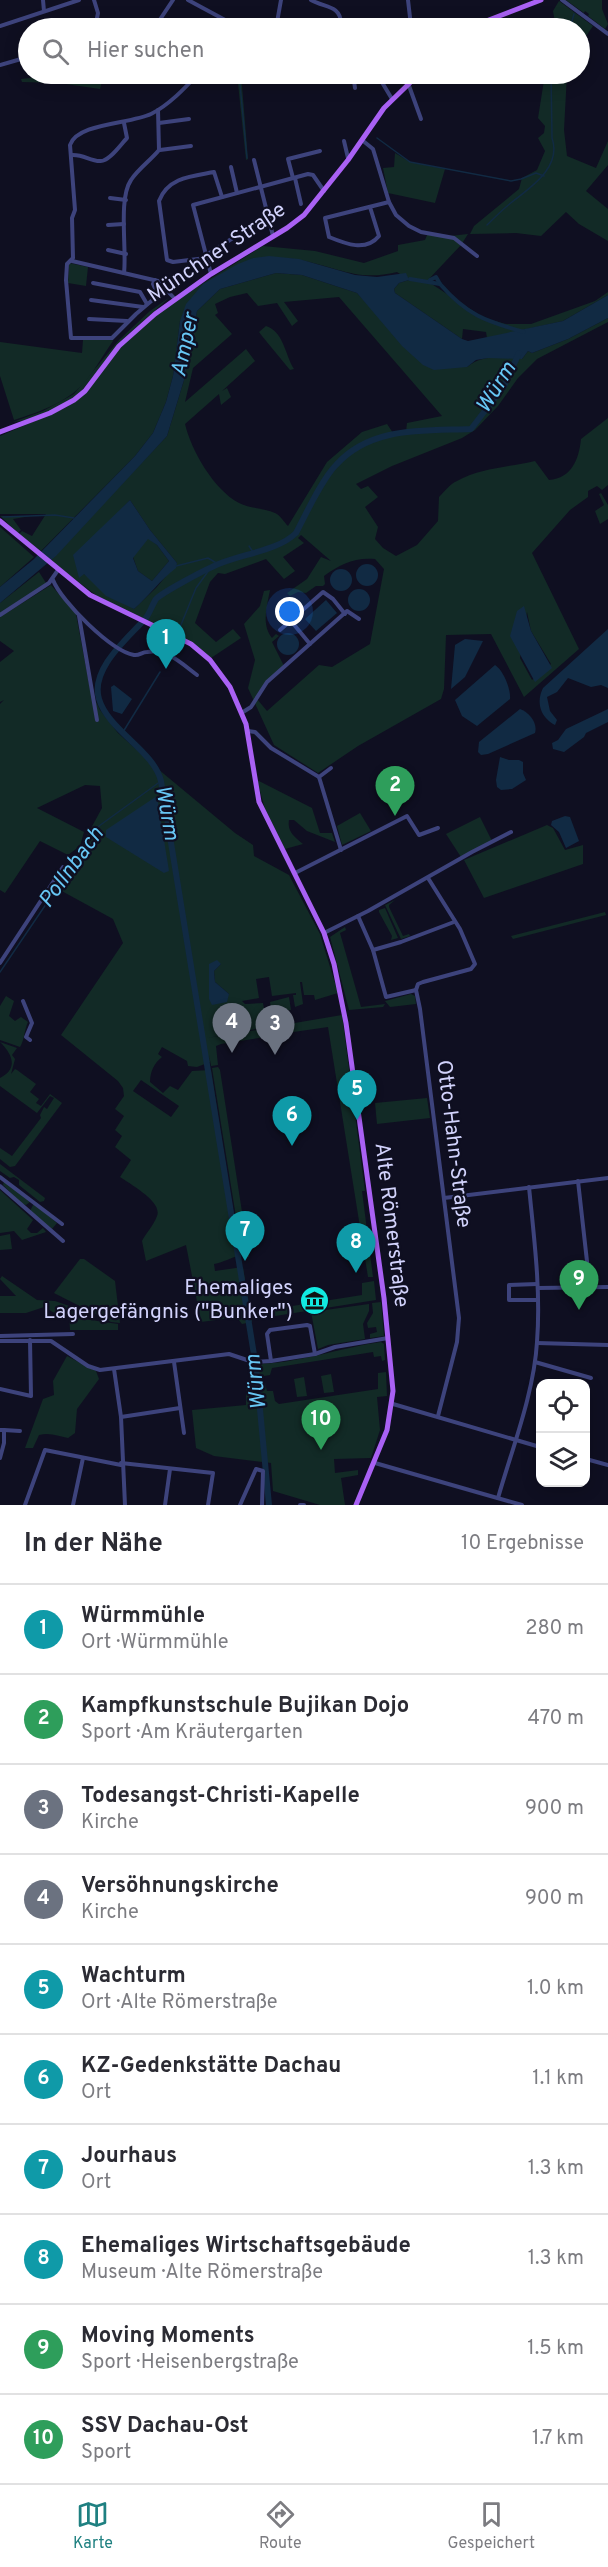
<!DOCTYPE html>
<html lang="de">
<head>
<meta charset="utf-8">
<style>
	:root { --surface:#fff; --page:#f2f2f3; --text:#2b2b33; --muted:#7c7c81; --line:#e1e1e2; --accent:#1f8081 }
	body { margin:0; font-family:Overpass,sans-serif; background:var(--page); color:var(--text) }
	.controls { position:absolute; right:18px; bottom:18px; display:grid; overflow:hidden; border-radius:12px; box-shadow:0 3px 15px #0003 }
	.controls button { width:54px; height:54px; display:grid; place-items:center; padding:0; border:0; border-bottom:2px solid var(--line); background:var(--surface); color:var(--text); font:30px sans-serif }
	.you { position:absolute; left:290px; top:612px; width:21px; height:21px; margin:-15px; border:4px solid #fff; border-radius:50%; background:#1a73e8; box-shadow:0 0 0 9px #1a73e833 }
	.badge { display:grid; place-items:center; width:39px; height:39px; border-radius:50%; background:var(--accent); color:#fff; font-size:20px; font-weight:700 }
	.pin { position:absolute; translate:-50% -50px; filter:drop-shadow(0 2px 3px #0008) }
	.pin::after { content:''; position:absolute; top:32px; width:21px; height:18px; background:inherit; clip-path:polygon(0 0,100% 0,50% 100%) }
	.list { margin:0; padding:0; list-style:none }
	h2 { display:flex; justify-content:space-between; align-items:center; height:78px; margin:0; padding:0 24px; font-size:26px }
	h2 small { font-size:20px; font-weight:400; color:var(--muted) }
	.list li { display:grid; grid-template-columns:39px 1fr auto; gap:18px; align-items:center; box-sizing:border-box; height:90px; padding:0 24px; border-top:2px solid var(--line) }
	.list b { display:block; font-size:22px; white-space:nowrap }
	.list p { margin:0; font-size:20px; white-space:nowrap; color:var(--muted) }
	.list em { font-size:20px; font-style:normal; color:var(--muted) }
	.icon { flex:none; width:33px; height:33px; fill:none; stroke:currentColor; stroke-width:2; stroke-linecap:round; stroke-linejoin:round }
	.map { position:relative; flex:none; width:608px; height:1505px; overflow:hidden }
	.search { position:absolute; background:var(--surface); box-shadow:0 3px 15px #0003; left:18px; right:18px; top:18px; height:66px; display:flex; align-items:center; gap:15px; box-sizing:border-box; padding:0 21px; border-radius:33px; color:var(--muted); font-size:22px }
	.sheet { height:978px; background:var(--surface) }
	nav { display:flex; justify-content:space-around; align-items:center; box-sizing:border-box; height:84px; border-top:2px solid var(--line); background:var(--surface); font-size:16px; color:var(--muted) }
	nav a { display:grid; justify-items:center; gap:3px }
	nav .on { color:var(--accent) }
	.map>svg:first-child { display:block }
	.green { fill:#122a26; fill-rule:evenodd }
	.water { fill:#112a43; fill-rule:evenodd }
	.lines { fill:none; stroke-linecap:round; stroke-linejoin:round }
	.stream { stroke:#112a43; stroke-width:1.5 }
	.canal { stroke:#112a43; stroke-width:4 }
	.river { stroke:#112a43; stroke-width:6 }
	.minor { stroke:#3d437c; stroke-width:4 }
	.major { stroke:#a961f4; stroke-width:5 }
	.labels { text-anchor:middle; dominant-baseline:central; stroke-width:4.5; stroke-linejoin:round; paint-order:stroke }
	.street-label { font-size:21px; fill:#d2d3fc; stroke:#0f0f21 }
	.poi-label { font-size:21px; fill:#d2d3fc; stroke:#0f0f21; text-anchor:end }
	.water-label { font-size:22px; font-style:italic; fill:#67c6f4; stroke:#0f0f21 }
</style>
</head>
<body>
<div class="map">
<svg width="608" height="1505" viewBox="0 0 608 1505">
	<rect width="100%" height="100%" fill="#0f0f21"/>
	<g class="green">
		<path d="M566 0H602V9L608 24 605 29 588 16 589 14 585 11 584 13Z"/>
		<path d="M559 1 593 26 580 45V28H556L553 11Z"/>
		<path d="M66 74H144L136 80 116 78 102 81 100 89 59 83 22 82 21 79Z"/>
		<path d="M237 74H241L248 159 246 160Z"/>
		<path d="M545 74H567L564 130 567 156 596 168 608 141V165L586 191 608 209V241L579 224 566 212 541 236 516 233 470 234 474 226 519 189 522 178 537 170 545 151 538 138 544 133 545 126 538 118Z"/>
		<path d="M395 153 410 162 445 169 435 203 388 193 383 168 394 167Z"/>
		<path d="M428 233 450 236 468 234 461 245 427 281 484 318 506 324H531L595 301 608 292V295L563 321 487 338 486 332 463 329 462 339 395 293 394 289 399 283 409 280 397 272C357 282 338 267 300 260 286 257 268 259 253 258L180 321 173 376 166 402 153 433 135 456 41 551 19 534 22 531 32 536 46 514H0V436L67 407 85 393 122 346 155 316 197 287 263 246 315 251 364 263 398 251V245L425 240Z"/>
		<path d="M69 263 88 267 86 286 68 283Z"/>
		<path d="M276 273 302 275 357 293 373 310 467 367C482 354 504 357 522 359L528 351 532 353 568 339 608 318V322L537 359 518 378 498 406 475 430 462 438 392 466 356 484 361 489 368 486 378 497 365 507 378 527 375 539 383 548 396 556 417 545 438 521 439 497C444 492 450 484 457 481 480 468 510 467 535 461L549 480C572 478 579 459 581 439L608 418V485L602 490 597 486 588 491V497L570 510 532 553 579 649 524 697 491 634 446 635 444 689 441 699 358 746 318 773 274 745 248 688 255 660 244 624 260 606 264 591 270 590C267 606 261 624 272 638L276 634 279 636 272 642 284 666 267 682 257 699 267 711 319 665 332 667 370 644 384 569 375 559C355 557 340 564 324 576L325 584 323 586H316L306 593 298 592 290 596 287 593 307 579 321 557 331 561 301 535 298 538 304 543 283 557 295 571 284 579 266 559 225 574 218 573 210 582 195 623 216 642 233 629 241 638 211 658 183 637 97 596 50 560 167 436 184 380 197 311 220 289ZM247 293 258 306 277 303 292 326 298 321 284 302 339 297 442 416 407 423 406 432 393 433 387 424 362 432 327 462 288 526C284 522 280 515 275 513 264 508 251 509 239 503 214 490 191 450 185 424L219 394 221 405 231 397 227 388 222 391 255 361 246 349 185 402 193 368 232 334 215 315 218 313 215 304 230 297ZM130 500 150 530 177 563 156 588 134 609 84 574 102 529ZM527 612 531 631 551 664 532 680 520 658Z"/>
		<path d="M170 297 123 339 79 394 59 407 28 420 13 422 43 411 74 394 119 340 150 311Z"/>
		<path d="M266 326C284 332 285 355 294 369L290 370 262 336 259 332Z"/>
		<path d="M112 339 113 341C103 355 95 370 84 383 66 403 39 412 14 420L0 376V342L82 353 83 340Z"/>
		<path d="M601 493 608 505V519L600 524 595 511 604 505 599 494Z"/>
		<path d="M0 516H31L13 519 21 530 18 533Z"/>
		<path d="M0 527 34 557 0 587Z"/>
		<path d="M148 538 157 545 169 561 152 581 138 571 133 557Z"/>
		<path d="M39 572 46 583 0 613V603Z"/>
		<path d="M51 585 76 614 90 689 100 710 118 733 158 769 235 833 253 845 254 856 289 875 320 934 338 993 315 1000 314 995H304L302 982H300L303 1004 295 1007 293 995H296V993L272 996 269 977 256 979 259 998 242 1001 245 1004 263 1003 265 1014 260 1015 262 1028 207 1038 269 1028 271 1036 221 1044 216 1046 218 1065 211 1066 209 1054 210 1062 197 1067 188 1066 187 1061 162 1047 158 1054 162 1057C154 1063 150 1072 150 1082L163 1093 170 1086 178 1090 192 1071 211 1070 240 1255C230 1258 224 1262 214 1264L215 1271 243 1267 252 1322 242 1324 234 1314 224 1319 201 1322 186 1245 146 1261 142 1241C146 1233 154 1225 157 1216 163 1202 130 1184 120 1177L131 1160 115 1147 122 1136 115 1130 124 1116 115 1109 124 1096 123 1088 118 1081 61 1035 123 943 113 919 58 889 102 808 100 786 85 785 37 808 84 832 80 846 68 855 40 841 5 893 0 890V704L4 700 0 702V662L14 651 0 641V617ZM211 963 221 964 214 971 215 982 229 994 209 999ZM141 1080 179 1106 171 1117 133 1091Z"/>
		<path d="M257 780 312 808 320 833H332L335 842 307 831 294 820H289C287 832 295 837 303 844L285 849 265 809Z"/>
		<path d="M360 813 371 831 342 845 337 826Z"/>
		<path d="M480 817 492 841 461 857 446 834Z"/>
		<path d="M547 825 553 828 565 850 583 845V864L484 898 464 860Z"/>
		<path d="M395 900 389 905V907L403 936 409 934 410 936 401 939 385 905Z"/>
		<path d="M385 908 398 938 391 940 392 936 379 912V910Z"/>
		<path d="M605 912 606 915 513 939 511 936Z"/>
		<path d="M345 927 346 930 340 933 361 1007 385 1004 383 1007 349 1010 330 937Z"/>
		<path d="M411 994 415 996 416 1004 390 1007 385 1001Z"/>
		<path d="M6 996 14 1001 9 1016 15 1021 21 1017 28 1022C24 1030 25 1039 20 1047L0 1040V1006Z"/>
		<path d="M289 997 291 1010 272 1013 270 1002Z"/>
		<path d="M342 1015 365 1191H362L373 1277H368L328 1027 273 1035 271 1027Z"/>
		<path d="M0 1042 17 1048 12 1055 15 1059 11 1074 15 1069 17 1070 36 1084 30 1092 39 1099 36 1103 41 1106 50 1094 62 1103 15 1166 10 1167 0 1159V1148L12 1156 41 1118 40 1115 44 1107 47 1109 54 1098 50 1096 37 1113 0 1086V1078C20 1068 11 1053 0 1042Z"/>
		<path d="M218 1067 220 1070 249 1257H247L246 1254H242L212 1068Z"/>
		<path d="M427 1098 430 1118 377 1124 375 1103Z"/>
		<path d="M0 1164 45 1198 44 1201 40 1202 19 1185V1180L14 1177 10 1178 0 1171Z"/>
		<path d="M4 1181 30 1202 26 1205 22 1204 3 1185Z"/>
		<path d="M0 1190 33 1220 27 1229 31 1233H37L43 1228 46 1232 22 1240 14 1231 0 1233Z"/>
		<path d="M34 1203 57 1223 52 1229 30 1211Z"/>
		<path d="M10 1234 12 1249 0 1250V1236Z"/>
		<path d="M80 1259H84L115 1281 120 1323 111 1322 54 1293Z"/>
		<path d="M2 1276 37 1300 55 1301 78 1309 84 1319 118 1324V1330H70L69 1314H56L44 1307 26 1313H0V1296H16L0 1279Z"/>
		<path d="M374 1281 376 1300 269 1317 267 1310 362 1295V1283Z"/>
		<path d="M381 1302 384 1336 370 1338V1334L377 1332 376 1327 368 1328 367 1323 373 1313 372 1303Z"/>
		<path d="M369 1304V1311L363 1324 365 1339 328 1345 318 1349 311 1312Z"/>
		<path d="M381 1342 384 1344 385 1360 382 1361 381 1356 374 1357 373 1352 272 1368 270 1375 264 1376V1379L254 1381 251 1373V1364C294 1365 338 1348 381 1342Z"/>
		<path d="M67 1356 96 1371 99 1379 77 1409 75 1433 68 1438C58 1436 50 1432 39 1435L33 1448H25L43 1399 54 1395 53 1381Z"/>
		<path d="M386 1372 387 1396 377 1397 380 1430 371 1458 334 1459 335 1473 358 1470V1475L341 1478 345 1505H320L273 1491 271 1463 214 1456 196 1448 192 1410 246 1405V1382L254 1385 265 1383 267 1391H273L275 1401 279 1404 378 1389V1373Z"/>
		<path d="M331 1374 334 1392 324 1393 321 1376Z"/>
		<path d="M304 1377 307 1396 297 1397 294 1379Z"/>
	</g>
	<g class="water">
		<path d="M269 256 299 259 355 275 377 277 406 273 409 280 399 283 394 289 395 293 462 339 468 341 563 321 608 295V318L568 339 532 353 528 351 522 359 488 358 476 360 467 367 434 370 423 365 402 346 357 293 302 275 276 273 220 289 197 311 184 380 167 436 56 556 0 603V587L34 559 135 456 153 433 166 402 173 376 180 321 186 304 203 284 238 264 253 258Z"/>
		<path d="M130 500 150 530 177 563 176 568C160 580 149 596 134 609L106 596 84 574 79 578 73 555ZM148 539 157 545 169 561 152 581 138 571 133 558Z"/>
		<circle cx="367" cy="575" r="11"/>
		<circle cx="341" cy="580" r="11"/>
		<circle cx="359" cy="600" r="11"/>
		<path d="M326 600 337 613 316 631 305 619Z"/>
		<path d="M524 606 531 631 552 668 535 682 510 636 517 611Z"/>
		<path d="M608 629V688L601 685 591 687 568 678 557 692 547 697 550 711 557 720 555 725C540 717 536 702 543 688Z"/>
		<circle cx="288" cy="644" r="11"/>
		<path d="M465 639 483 641 465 677 451 689 455 645Z"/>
		<path d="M495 665C503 670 511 689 510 699L477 726 462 716 455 700Z"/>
		<path d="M114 685 132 699 122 714 113 711 111 687Z"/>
		<path d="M520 709C529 712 538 723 535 733L488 754 481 755 478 752 479 742Z"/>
		<path d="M608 709V722L586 733 584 737 564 752 553 749 552 743 558 740 566 729Z"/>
		<path d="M500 757 509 760H519L523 762V773L526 780 512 789 501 790 497 787 496 780Z"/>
		<path d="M157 796 169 871 164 873 106 837V830Z"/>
		<path d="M565 816 570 817 579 841 566 848 559 832 551 825 552 821Z"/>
		<path d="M217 960 221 964 214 971 215 982 229 994 227 1002 212 1005 209 999V964Z"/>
	</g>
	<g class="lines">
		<g class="stream">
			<path d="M570 28 574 14"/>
			<path d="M239 74 247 158"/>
			<path d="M377 138 410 162 511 181 521 179 536 173 544 176"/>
			<path d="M487 225C495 217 503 209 512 202 531 187 562 167 552 138L551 74"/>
			<path d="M3 517 55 515 74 518"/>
			<path d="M249 546 253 552"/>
			<path d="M176 566 208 558 218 564"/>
			<path d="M165 664 196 588 212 566"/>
			<path d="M123 732 160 672"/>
			<path d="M0 972 99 826 161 781"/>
		</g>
		<g class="canal">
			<path d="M410 279 440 284C467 315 485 321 524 332"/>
			<path d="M430 280 436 277 440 284"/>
		</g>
		<path class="river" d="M269 1505 256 1367 161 781C154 751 108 730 99 699 90 669 128 638 145 619 150 613 152 605 156 599 163 592 201 572 212 567 237 554 277 552 296 533 306 514 322 479 336 465 371 426 424 431 471 429L504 386 519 353"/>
		<g class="minor">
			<path d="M43 0 44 11"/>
			<path d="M94 0 98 13 95 28"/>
			<path d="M188 0 240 28"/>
			<path d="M311 0C325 8 340 5 341 23"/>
			<path d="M408 0 411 26"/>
			<path d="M562 0 608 34"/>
			<path d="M341 23 442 28"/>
			<path d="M97 25 157 24 173 0"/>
			<path d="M0 26 79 0"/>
			<path d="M261 28H278"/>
			<path d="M276 28 281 0"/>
			<path d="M337 28 341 23"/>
			<path d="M0 65 28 57"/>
			<path d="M353 74 355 88"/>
			<path d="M377 74 392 99"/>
			<path d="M408 83 421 119"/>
			<path d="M159 123 189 119"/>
			<path d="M362 140 373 149 389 202 396 215 409 226 421 232 454 238 477 256"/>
			<path d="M344 141 348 158"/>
			<path d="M160 150 191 146"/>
			<path d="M71 155C84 154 89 161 100 161 109 162 121 144 127 138L124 123"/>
			<path d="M254 160 273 236"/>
			<path d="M231 167 237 193"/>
			<path d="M293 178 288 159 320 151"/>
			<path d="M295 178 301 204"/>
			<path d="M110 198 126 200"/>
			<path d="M370 207 379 236C366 252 346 244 329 237L325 218 389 202"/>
			<path d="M108 225 124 224"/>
			<path d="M108 250 126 254"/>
			<path d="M205 256 236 236"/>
			<path d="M206 258 173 262 167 260 159 201C168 177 193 176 214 172L222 197"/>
			<path d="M72 261 158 281 175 299"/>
			<path d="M124 273C127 249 118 199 131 180 138 169 151 160 159 150L158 110"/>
			<path d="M211 274 193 205 308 174 313 175 324 191"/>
			<path d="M155 280 153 284 158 295 156 297 136 314 112 338H71L66 280 67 264 73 258 72 218 75 210 70 145C77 123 130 124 151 114 169 105 185 88 198 74"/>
			<path d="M93 283 140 292 147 304"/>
			<path d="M91 300 143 307"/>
			<path d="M89 319 127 321"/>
			<path d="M53 580C61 601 111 651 134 655 139 656 142 652 147 652 167 648 182 664 197 675"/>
			<path d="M0 615 49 583 58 570"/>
			<path d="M79 616 97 720"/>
			<path d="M291 621 310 644"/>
			<path d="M280 630 323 592 333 599 345 614"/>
			<path d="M243 712 251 707 267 682 347 611 359 619"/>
			<path d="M248 731 255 732 271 748 319 777 341 850"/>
			<path d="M319 777 331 768"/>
			<path d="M295 873 407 816 419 835 438 828"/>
			<path d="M358 916 373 950 386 997 416 990"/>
			<path d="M324 933 368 911 472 852 511 832"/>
			<path d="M373 950 401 942 454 922"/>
			<path d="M0 963 63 867"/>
			<path d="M416 990 420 1009 459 1318 457 1342 438 1416"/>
			<path d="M416 990 418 984 423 982 471 969 475 964 460 929 428 878"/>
			<path d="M23 1001 32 1023 26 1037 30 1040"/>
			<path d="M0 1177 62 1224"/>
			<path d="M578 1181 590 1288"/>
			<path d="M0 1186 63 1241"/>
			<path d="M444 1198 608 1178"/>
			<path d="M537 1284 509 1285V1300H538"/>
			<path d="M538 1288 608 1287"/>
			<path d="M0 1336 73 1334"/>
			<path d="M0 1341H51L88 1366 100 1370 229 1354 253 1362 271 1361 315 1354 335 1347 388 1338"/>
			<path d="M537 1343 608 1345"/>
			<path d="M271 1361 267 1334 270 1330 307 1325 310 1326 315 1354"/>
			<path d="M174 1362 184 1433"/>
			<path d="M535 1362 591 1378"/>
			<path d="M114 1369 121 1417 125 1505"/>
			<path d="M0 1389 31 1396 30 1340"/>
			<path d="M393 1404 540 1447"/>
			<path d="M121 1417 180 1408"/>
			<path d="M0 1430H4V1443L0 1458"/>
			<path d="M4 1430 20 1431"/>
			<path d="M586 1459 608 1465"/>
			<path d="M121 1463 213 1473 208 1505"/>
			<path d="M375 1463 522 1505"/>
			<path d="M498 1498C512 1449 534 1393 537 1342 541 1290 534 1238 529 1187"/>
			<path d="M25 1505 45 1450 121 1465"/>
			<path d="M73 1505 83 1458"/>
			<path d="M165 1505 170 1469"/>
			<path d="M240 1505 256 1469 263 1471 262 1505"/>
			<path d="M300 1505H304"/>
		</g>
		<g class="major">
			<path d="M468 28 541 0"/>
			<path d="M0 432 50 413 74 400 85 391 119 346 155 314 211 274 287 228 304 215 348 160 384 108 419 74"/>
			<path d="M0 521 90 595 191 644 210 660 230 687 246 724 259 802 324 933 334 964 346 1023 384 1298 393 1391 387 1430 356 1505"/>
		</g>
	</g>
	<defs>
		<symbol id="museum-disc" viewBox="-11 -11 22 22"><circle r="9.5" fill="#11e9e1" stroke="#0f0f21"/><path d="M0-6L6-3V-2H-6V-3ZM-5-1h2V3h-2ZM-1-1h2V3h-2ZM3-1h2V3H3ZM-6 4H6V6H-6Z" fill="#111"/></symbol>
	</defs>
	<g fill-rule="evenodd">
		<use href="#museum-disc" x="298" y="1284" width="33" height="33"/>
	</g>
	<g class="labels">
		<g class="street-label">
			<text transform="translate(217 253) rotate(-34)">Münchner Straße</text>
			<text transform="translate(453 1144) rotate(83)">Otto-Hahn-Straße</text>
			<text transform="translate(391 1225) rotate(83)">Alte Römerstraße</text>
		</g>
		<g class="poi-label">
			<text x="293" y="1288">Ehemaliges<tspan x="293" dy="24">Lagergefängnis ("Bunker")</tspan></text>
		</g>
		<g class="water-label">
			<text transform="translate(186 345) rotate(-78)">Amper</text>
			<text transform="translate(497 388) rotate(-58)">Würm</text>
			<text transform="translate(166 813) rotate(80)">Würm</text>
			<text transform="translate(72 868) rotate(-54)">Pollnbach</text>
			<text transform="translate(257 1382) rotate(-97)">Würm</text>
		</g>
	</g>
</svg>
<div class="controls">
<button><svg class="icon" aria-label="locate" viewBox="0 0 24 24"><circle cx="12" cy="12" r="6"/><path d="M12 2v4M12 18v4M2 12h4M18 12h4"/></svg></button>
<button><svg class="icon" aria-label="layers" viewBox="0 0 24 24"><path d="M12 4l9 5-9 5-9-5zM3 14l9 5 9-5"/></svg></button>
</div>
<div class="you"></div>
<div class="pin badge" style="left:166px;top:669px;background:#0f9aa8">1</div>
<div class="pin badge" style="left:395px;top:816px;background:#2e9e5b">2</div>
<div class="pin badge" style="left:275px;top:1055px;background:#6b7280">3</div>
<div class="pin badge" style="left:232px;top:1053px;background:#6b7280">4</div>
<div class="pin badge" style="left:357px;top:1120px;background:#0f9aa8">5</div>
<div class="pin badge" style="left:292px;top:1146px;background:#0f9aa8">6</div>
<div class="pin badge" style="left:245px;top:1261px;background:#0f9aa8">7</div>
<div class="pin badge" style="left:356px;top:1273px;background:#0f9aa8">8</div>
<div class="pin badge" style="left:579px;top:1310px;background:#2e9e5b">9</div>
<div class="pin badge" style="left:321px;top:1450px;background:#2e9e5b">10</div>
<div class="search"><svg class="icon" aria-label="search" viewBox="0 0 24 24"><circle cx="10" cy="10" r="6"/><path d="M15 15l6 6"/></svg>Hier suchen</div>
</div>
<section class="sheet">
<h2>In der Nähe<small>10 Ergebnisse</small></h2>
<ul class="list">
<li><span class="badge" style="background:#0f9aa8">1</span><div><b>Würmmühle</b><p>Ort · Würmmühle</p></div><em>280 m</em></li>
<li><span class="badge" style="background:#2e9e5b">2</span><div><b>Kampfkunstschule Bujikan Dojo</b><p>Sport · Am Kräutergarten</p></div><em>470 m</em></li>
<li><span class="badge" style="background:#6b7280">3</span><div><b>Todesangst-Christi-Kapelle</b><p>Kirche</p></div><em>900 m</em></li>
<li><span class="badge" style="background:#6b7280">4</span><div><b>Versöhnungskirche</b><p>Kirche</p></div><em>900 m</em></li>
<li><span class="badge" style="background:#0f9aa8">5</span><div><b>Wachturm</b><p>Ort · Alte Römerstraße</p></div><em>1.0 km</em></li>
<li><span class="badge" style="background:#0f9aa8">6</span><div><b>KZ-Gedenkstätte Dachau</b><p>Ort</p></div><em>1.1 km</em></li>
<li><span class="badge" style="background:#0f9aa8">7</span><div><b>Jourhaus</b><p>Ort</p></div><em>1.3 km</em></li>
<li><span class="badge" style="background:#0f9aa8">8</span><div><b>Ehemaliges Wirtschaftsgebäude</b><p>Museum · Alte Römerstraße</p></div><em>1.3 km</em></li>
<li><span class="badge" style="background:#2e9e5b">9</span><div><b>Moving Moments</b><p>Sport · Heisenbergstraße</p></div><em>1.5 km</em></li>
<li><span class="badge" style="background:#2e9e5b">10</span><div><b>SSV Dachau-Ost</b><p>Sport</p></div><em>1.7 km</em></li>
</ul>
</section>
<nav>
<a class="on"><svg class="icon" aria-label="map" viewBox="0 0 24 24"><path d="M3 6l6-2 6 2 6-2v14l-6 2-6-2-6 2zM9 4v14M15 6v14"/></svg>Karte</a>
<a><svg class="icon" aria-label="directions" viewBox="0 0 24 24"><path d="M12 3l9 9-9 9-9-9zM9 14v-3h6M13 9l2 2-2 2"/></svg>Route</a>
<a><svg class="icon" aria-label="saved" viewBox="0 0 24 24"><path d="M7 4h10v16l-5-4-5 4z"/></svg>Gespeichert</a>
</nav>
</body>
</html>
